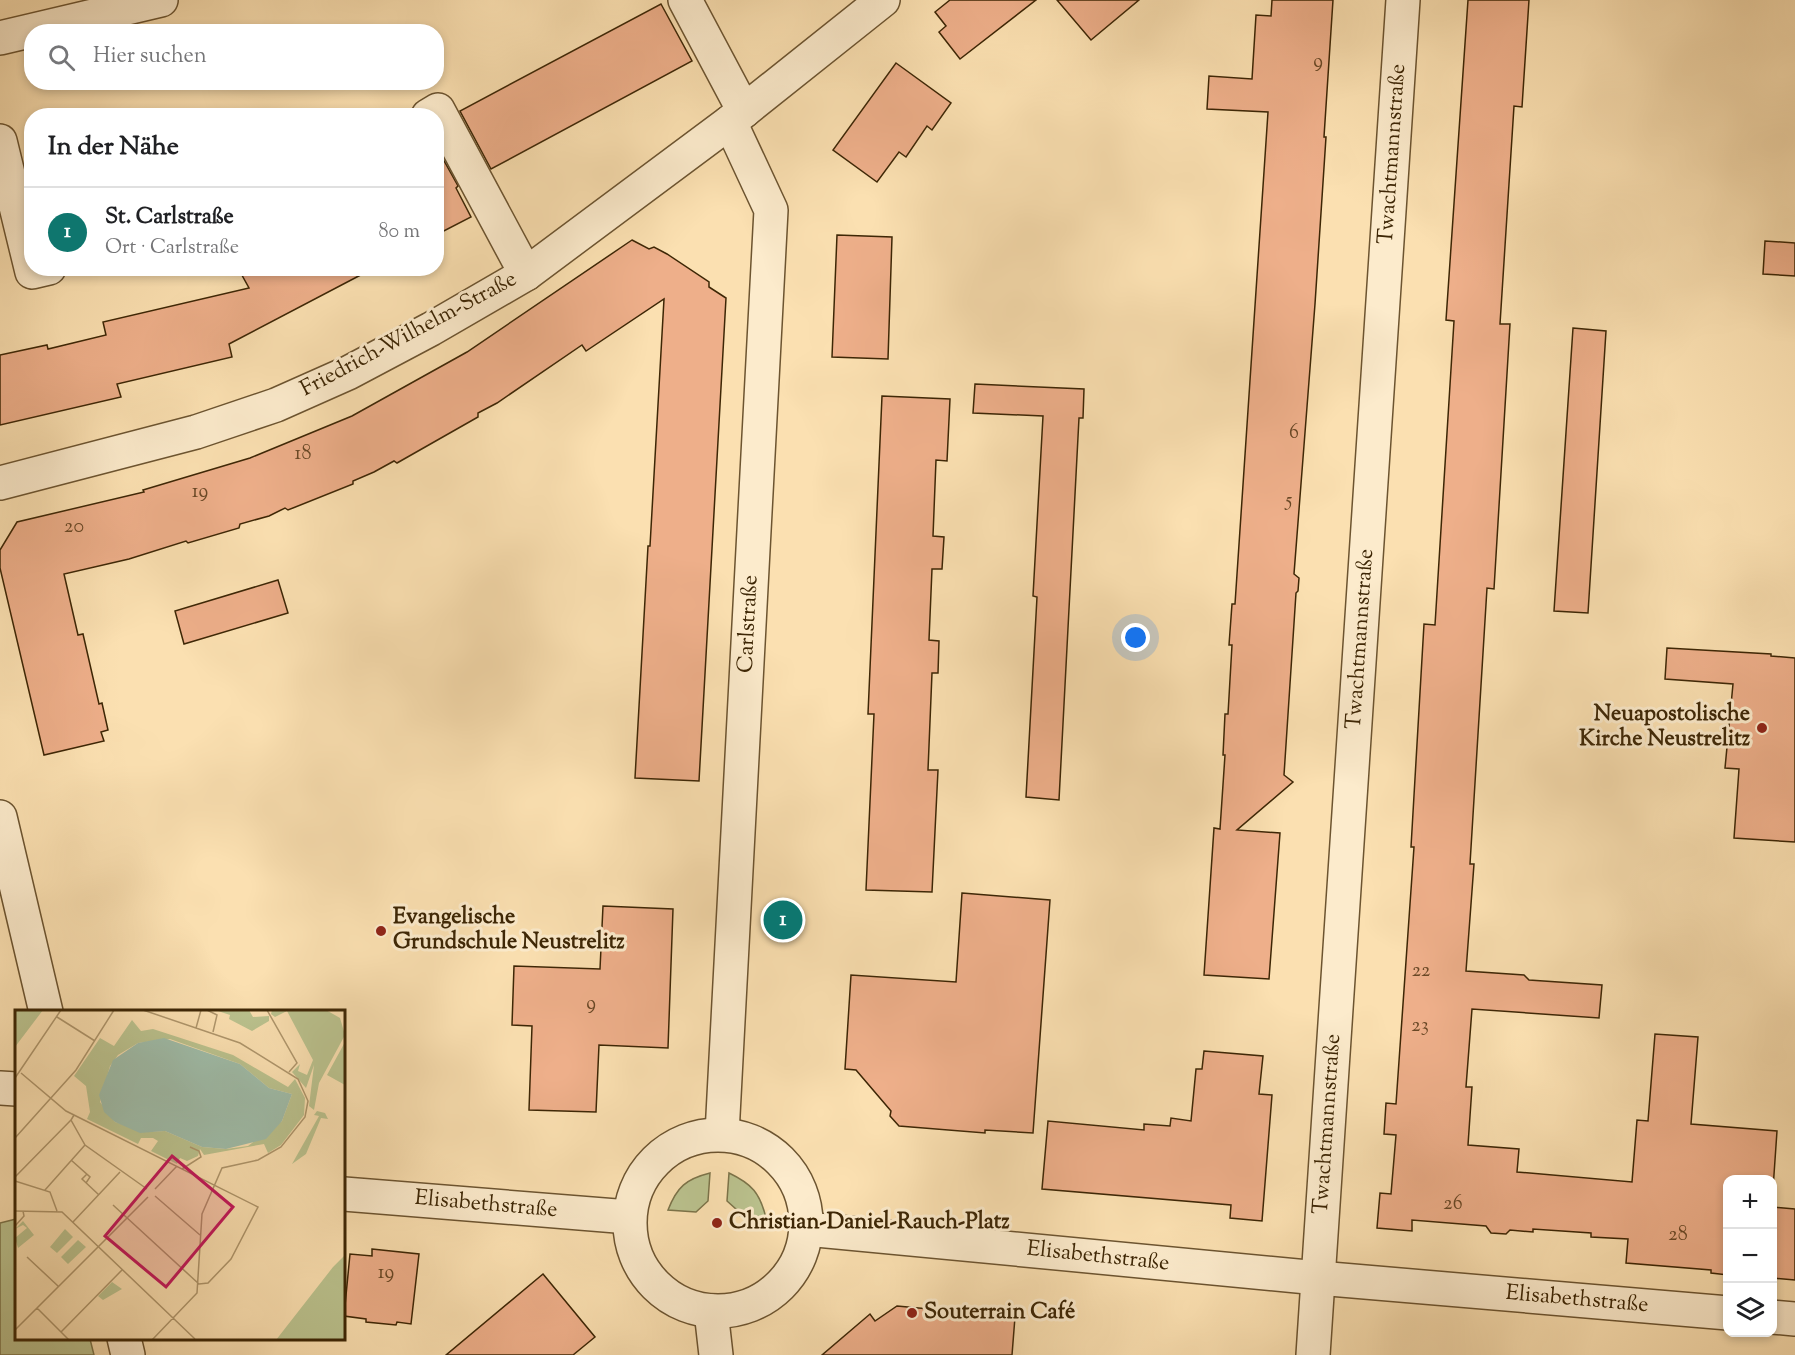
<!DOCTYPE html>
<html lang="de">
<head>
<meta charset="utf-8">
<style>
	:root { --surface:#fff; --page:#f2f2f2; --text:#202124; --muted:#757577; --line:#e0e0e0; --accent:#0f766e }
	body { margin:0; font-family:"Sorts Mill Goudy",serif; background:var(--page); color:var(--text) }
	.controls { position:absolute; right:18px; bottom:18px; display:grid; overflow:hidden; border-radius:12px; box-shadow:0 3px 9px #0003 }
	.controls button { width:54px; height:54px; display:grid; place-items:center; padding:0; border:0; border-bottom:2px solid var(--line); background:var(--surface); color:var(--text); font:30px sans-serif }
	.you { position:absolute; left:1136px; top:638px; width:21px; height:21px; margin:-15px; border:4px solid #fff; border-radius:50%; background:#1a73e8; box-shadow:0 0 0 9px #1a73e833 }
	.badge { display:grid; place-items:center; width:39px; height:39px; border-radius:50%; background:var(--accent); color:#fff; font-size:20px; font-weight:700 }
	.pin { position:absolute; translate:-50% -50%; border:3px solid #fff; box-shadow:0 2px 6px #0006 }
	.list { margin:0; padding:0; list-style:none }
	h2 { display:flex; justify-content:space-between; align-items:center; height:78px; margin:0; padding:0 24px; font-size:26px }
	h2 small { font-size:20px; font-weight:400; color:var(--muted) }
	.list li { display:grid; grid-template-columns:39px 1fr auto; gap:18px; align-items:center; box-sizing:border-box; height:90px; padding:0 24px; border-top:2px solid var(--line) }
	.list b { display:block; font-size:22px; white-space:nowrap }
	.list p { margin:0; font-size:20px; white-space:nowrap; color:var(--muted) }
	.list em { font-size:20px; font-style:normal; color:var(--muted) }
	.icon { flex:none; width:33px; height:33px; fill:none; stroke:currentColor; stroke-width:2; stroke-linecap:round; stroke-linejoin:round }
	.map { position:relative; flex:none; width:1795px; height:1355px; overflow:hidden }
	.search { position:absolute; background:var(--surface); box-shadow:0 3px 9px #0003; left:24px; top:24px; width:420px; height:66px; display:flex; align-items:center; gap:15px; box-sizing:border-box; padding:0 21px; border-radius:24px; color:var(--muted); font-size:22px }
	.panel { position:absolute; background:var(--surface); box-shadow:0 3px 9px #0003; left:24px; top:108px; width:420px; height:168px; border-radius:24px }
	.map>svg:first-child { display:block }
	.green { fill:#bbc38f; stroke:#7c744a; stroke-width:1.5 }
	.building { fill:#eeaf8a; stroke:#3d2605; stroke-width:1.5 }
	.lines { fill:none; stroke-linecap:round; stroke-linejoin:round }
	.minor-casing { stroke:#6c5430; stroke-width:36 }
	.minor { stroke:#fcebcc; stroke-width:33 }
	.poi-dot { fill:#8f2418; stroke:#fcebcc; stroke-width:2 }
	.labels { text-anchor:middle; dominant-baseline:central; stroke-width:6; stroke-linejoin:round; paint-order:stroke }
	.number-label { font-size:20px; fill:#694826 }
	.street-label { font-size:22px; fill:#3d2605; stroke:#fcebcc }
	.poi-label { font-size:22px; font-weight:bold; fill:#3d2605; stroke:#fcebcc; text-anchor:start }
	.inset-road { fill:none; stroke:#af966c; stroke-width:1.5 }
	.view { fill:#c2185b; fill-opacity:0.15; stroke:#c2185b; stroke-width:3 }
	.inset-edge { fill:none; stroke:#3d2605; stroke-width:3 }
</style>
</head>
<body>
<div class="map">
<svg width="1795" height="1355" viewBox="0 0 1795 1355">
	<rect width="100%" height="100%" fill="#fbe0b1"/>
	<filter id="stains"><feTurbulence type="fractalNoise" baseFrequency=".00333" numOctaves="4"/><feColorMatrix values="0 0 0 0 .2 0 0 0 0 .09 0 0 0 0 .02 0 0 0 .5 -.17"/></filter>
	<radialGradient id="worn" r=".72"><stop offset=".6" stop-color="#630" stop-opacity="0"/><stop offset="1" stop-color="#630" stop-opacity=".3"/></radialGradient>
	<g class="green">
		<path d="M710 1173 708 1201 696 1212 668 1210C677 1187 686 1179 710 1173Z"/>
		<path d="M729 1173C752 1184 760 1193 766 1218L740 1216 737 1210 727 1201Z"/>
		<path d="M16 1219V1338L90 1339 94 1355H0V1223Z"/>
	</g>
	<g class="building">
		<path d="M950 0H1036L960 59 939 32 946 26 935 12Z"/>
		<path d="M1057 0H1139L1091 40Z"/>
		<path d="M1272 0H1333L1324 137H1326L1315 304 1294 574 1299 578 1298 591 1296 593 1284 775 1293 782 1237 830 1280 833 1269 979 1204 975 1214 828 1220 829 1225 755H1223L1225 714H1228L1232 645H1229L1232 604H1235L1268 112 1207 109 1209 76 1252 79 1256 15 1271 16Z"/>
		<path d="M1468 0H1529L1522 107 1514 106 1500 324H1510L1494 589 1487 588 1470 864H1474L1466 971 1524 975 1529 980 1602 985 1599 1018 1472 1009 1466 1087H1472L1468 1145 1519 1149 1517 1172 1632 1182 1637 1120 1648 1121 1655 1034 1698 1037 1691 1124 1777 1131 1773 1189V1179H1728V1275L1711 1273V1270L1626 1263 1628 1239 1591 1237V1233L1533 1229V1232L1510 1230 1506 1234 1491 1233 1486 1226 1412 1220V1231L1377 1228 1380 1193 1391 1194 1396 1135 1384 1134 1386 1103 1396 1104 1414 847H1411L1424 624 1435 625 1454 321 1446 320Z"/>
		<path d="M661 4 692 61 491 169 460 111Z"/>
		<path d="M896 63 951 103 932 130 927 126 906 157 899 152 877 182 833 150Z"/>
		<path d="M436 151 441 160 443 159 458 186 456 188 471 217 436 235Z"/>
		<path d="M837 235 892 237 888 359 832 357Z"/>
		<path d="M632 240 649 249 654 247 667 254 709 282V287L726 298 699 781 635 778 648 546H650L664 299 586 351 582 345 497 403 478 413V417L397 463 394 461 374 472 353 481V484L288 510 285 508 269 516 240 524 239 528 188 543 186 541 129 559 64 574 78 635 83 634 99 704 102 703 108 730 101 732 104 741 44 755 0 568V550L17 522 144 492 143 490 250 458 352 416 467 352Z"/>
		<path d="M1765 241 1795 243V276L1763 274Z"/>
		<path d="M238 268H374L229 344 232 357 117 384 121 397 0 425V355L47 345 48 349 106 335 103 322 249 288Z"/>
		<path d="M1573 328 1606 331 1588 613 1554 611Z"/>
		<path d="M975 384 1084 389 1083 418H1079L1059 800 1026 797 1037 597 1033 596 1043 416 973 413Z"/>
		<path d="M882 396 950 399 947 461 936 460 933 536 944 537 942 569H932L929 640 939 641 938 673H932L928 770H938L932 892 866 890 874 714H868Z"/>
		<path d="M278 580 288 613 184 644 175 611Z"/>
		<path d="M1667 648 1771 654V656L1795 658V842L1734 838 1739 769 1725 768 1733 684 1665 679Z"/>
		<path d="M962 893 1050 900 1033 1133 985 1130V1133L899 1126 890 1116 891 1111 856 1070 845 1069 851 975 956 982Z"/>
		<path d="M603 906 673 909 668 1048 599 1045 596 1112 529 1110 532 1026 512 1025 514 966 600 969Z"/>
		<path d="M1204 1051 1263 1056 1259 1094 1272 1095 1262 1221 1230 1218 1231 1205 1042 1189 1048 1121 1144 1130V1124L1170 1126 1171 1118 1191 1121 1196 1069H1202Z"/>
		<path d="M1773 1207 1795 1209V1280L1773 1278Z"/>
		<path d="M372 1249 419 1254 411 1324 397 1322 396 1325 366 1322V1319L344 1316 350 1254 372 1256Z"/>
		<path d="M543 1274 595 1337 573 1355H446Z"/>
		<path d="M897 1306 1015 1317 1012 1355H822L870 1314 875 1321Z"/>
	</g>
	<g class="lines">
		<defs>
			<g id="minor">
				<path d="M685 0 744 111"/>
				<path d="M0 38 161 0"/>
				<path d="M428 116 438 110 526 274"/>
				<path d="M0 141 32 272 49 268"/>
				<path d="M0 483 196 432 276 405 348 373 431 329 526 274 730 122 883 0"/>
				<path d="M0 817 46 1012"/>
				<path d="M0 1088 16 1089"/>
				<path d="M722 1134 771 210 730 122"/>
				<circle cx="718" cy="1223" r="88"/>
				<path d="M344 1194 629 1217"/>
				<path d="M806 1229 1318 1278 1728 1313"/>
				<path d="M711 1311 716 1355"/>
				<path d="M1772 1317 1795 1319"/>
				<path d="M124 1338 128 1355"/>
				<path d="M1313 1355 1403 0"/>
			</g>
		</defs>
		<use href="#minor" class="minor-casing"/>
		<use href="#minor" class="minor"/>
	</g>
	<g class="poi-dot">
		<circle cx="1762" cy="728" r="6"/>
		<circle cx="381" cy="931" r="6"/>
		<circle cx="717" cy="1223" r="6"/>
		<circle cx="912" cy="1313" r="6"/>
	</g>
	<g class="labels">
		<g class="number-label">
			<text x="1318" y="62">9</text>
			<text x="1294" y="433">6</text>
			<text x="303" y="454">18</text>
			<text x="200" y="492">19</text>
			<text x="1289" y="501">5</text>
			<text x="74" y="527">20</text>
			<text x="1421" y="971">22</text>
			<text x="591" y="1004">9</text>
			<text x="1420" y="1026">23</text>
			<text x="1453" y="1204">26</text>
			<text x="1678" y="1235">28</text>
			<text x="386" y="1273">19</text>
		</g>
		<g class="street-label">
			<text transform="translate(1393 154) rotate(-86)">Twachtmannstraße</text>
			<text transform="translate(409 335) rotate(-28)">Friedrich-Wilhelm-Straße</text>
			<text transform="translate(749 624) rotate(-87)">Carlstraße</text>
			<text transform="translate(1361 639) rotate(-86)">Twachtmannstraße</text>
			<text transform="translate(1328 1124) rotate(-86)">Twachtmannstraße</text>
			<text transform="translate(486 1205) rotate(5)">Elisabethstraße</text>
			<text transform="translate(1098 1257) rotate(6)">Elisabethstraße</text>
			<text transform="translate(1577 1300) rotate(5)">Elisabethstraße</text>
		</g>
		<g class="poi-label">
			<text x="1750" y="715" text-anchor="end">Neuapostolische<tspan x="1750" dy="25">Kirche Neustrelitz</tspan></text>
			<text x="393" y="918">Evangelische<tspan x="393" dy="25">Grundschule Neustrelitz</tspan></text>
			<text x="729" y="1223">Christian-Daniel-Rauch-Platz</text>
			<text x="924" y="1313">Souterrain Café</text>
		</g>
	</g>
	<g transform="translate(15 1010)">
		<rect width="330" height="330" fill="#fbe0b1"/>
		<path d="M0 0H28L0 37ZM200 0H234L238 7 254 6V11L237 21 214 9 215 5ZM257 0H311L325 8 330 25 304 73 299 100 294 96 299 55 291 78 277 62 285 54 283 61 292 65 298 50 272 1 260 7 256 4ZM117 10 126 21 138 19 218 45 273 77 280 69 290 88 289 105 266 135 253 143 249 134 189 145 185 139 183 146 172 151 165 148 162 154 136 141 143 131 138 128H126L123 134 72 109 75 102 71 76 59 66 85 28 99 36ZM155 29 225 54 254 78 277 84 267 111 233 136 211 139 187 137 150 121 131 122 100 112 85 92 95 56 103 45 123 33ZM330 32 329 40 330 75 312 65ZM302 101 310 103 313 109 306 108 291 144 277 154 304 106 299 105ZM8 211 19 225 3 238 0 228 12 218 8 215 0 219ZM50 219 58 227 42 243 35 237ZM63 230 71 237 53 254 46 247ZM330 245V330H261L318 257ZM97 272 107 279 88 290 83 286Z" fill="#bbc38f" fill-rule="evenodd"/>
		<path d="M149 28 225 54 254 78 277 84 267 111 251 129 211 139 187 137 150 121 125 123 100 112 89 102 84 85 98 50 123 33Z" fill="#9fbdaa"/>
		<path class="inset-road" d="M128 0 225 33 283 69 293 91 290 107 266 137 243 150 207 158 187 204 182 283 137 330M192 0 202 5 198 22M252 0 282 53 274 62M42 7 80 31M181 18 186 0M6 63 51 101 243 197 216 249 193 273 184 274 98 195M0 68 46 0M59 105 56 110 70 135 132 179M0 128 61 60 99 0M56 150 75 167 71 173M167 159 186 147 184 141 175 137M72 164 67 169 84 185M0 167 56 110M0 171 35 182 42 201M140 179 162 156M30 180 70 135M140 186 185 225M0 201 47 202 180 329M58 212 105 162M0 216 9 206 8 201M12 247 43 276M22 298 54 330M0 320 133 187M46 322 107 260"/>
		<path class="view" d="M157 146 218 197 151 277 90 226Z"/>
		<rect width="330" height="330" class="inset-edge"/>
	</g>
	<rect width="100%" height="100%" filter="url(#stains)"/>
	<rect width="100%" height="100%" fill="url(#worn)"/>
</svg>
<div class="controls">
<button>+</button>
<button>−</button>
<button><svg class="icon" aria-label="layers" viewBox="0 0 24 24"><path d="M12 4l9 5-9 5-9-5zM3 14l9 5 9-5"/></svg></button>
</div>
<div class="you"></div>
<div class="pin badge" style="left:783px;top:920px">1</div>
<div class="search"><svg class="icon" aria-label="search" viewBox="0 0 24 24"><circle cx="10" cy="10" r="6"/><path d="M15 15l6 6"/></svg>Hier suchen</div>
<section class="panel">
<h2>In der Nähe<small></small></h2>
<ul class="list">
<li><span class="badge">1</span><div><b>St. Carlstraße</b><p>Ort · Carlstraße</p></div><em>80 m</em></li>
</ul>
</section>
</div>
</body>
</html>
